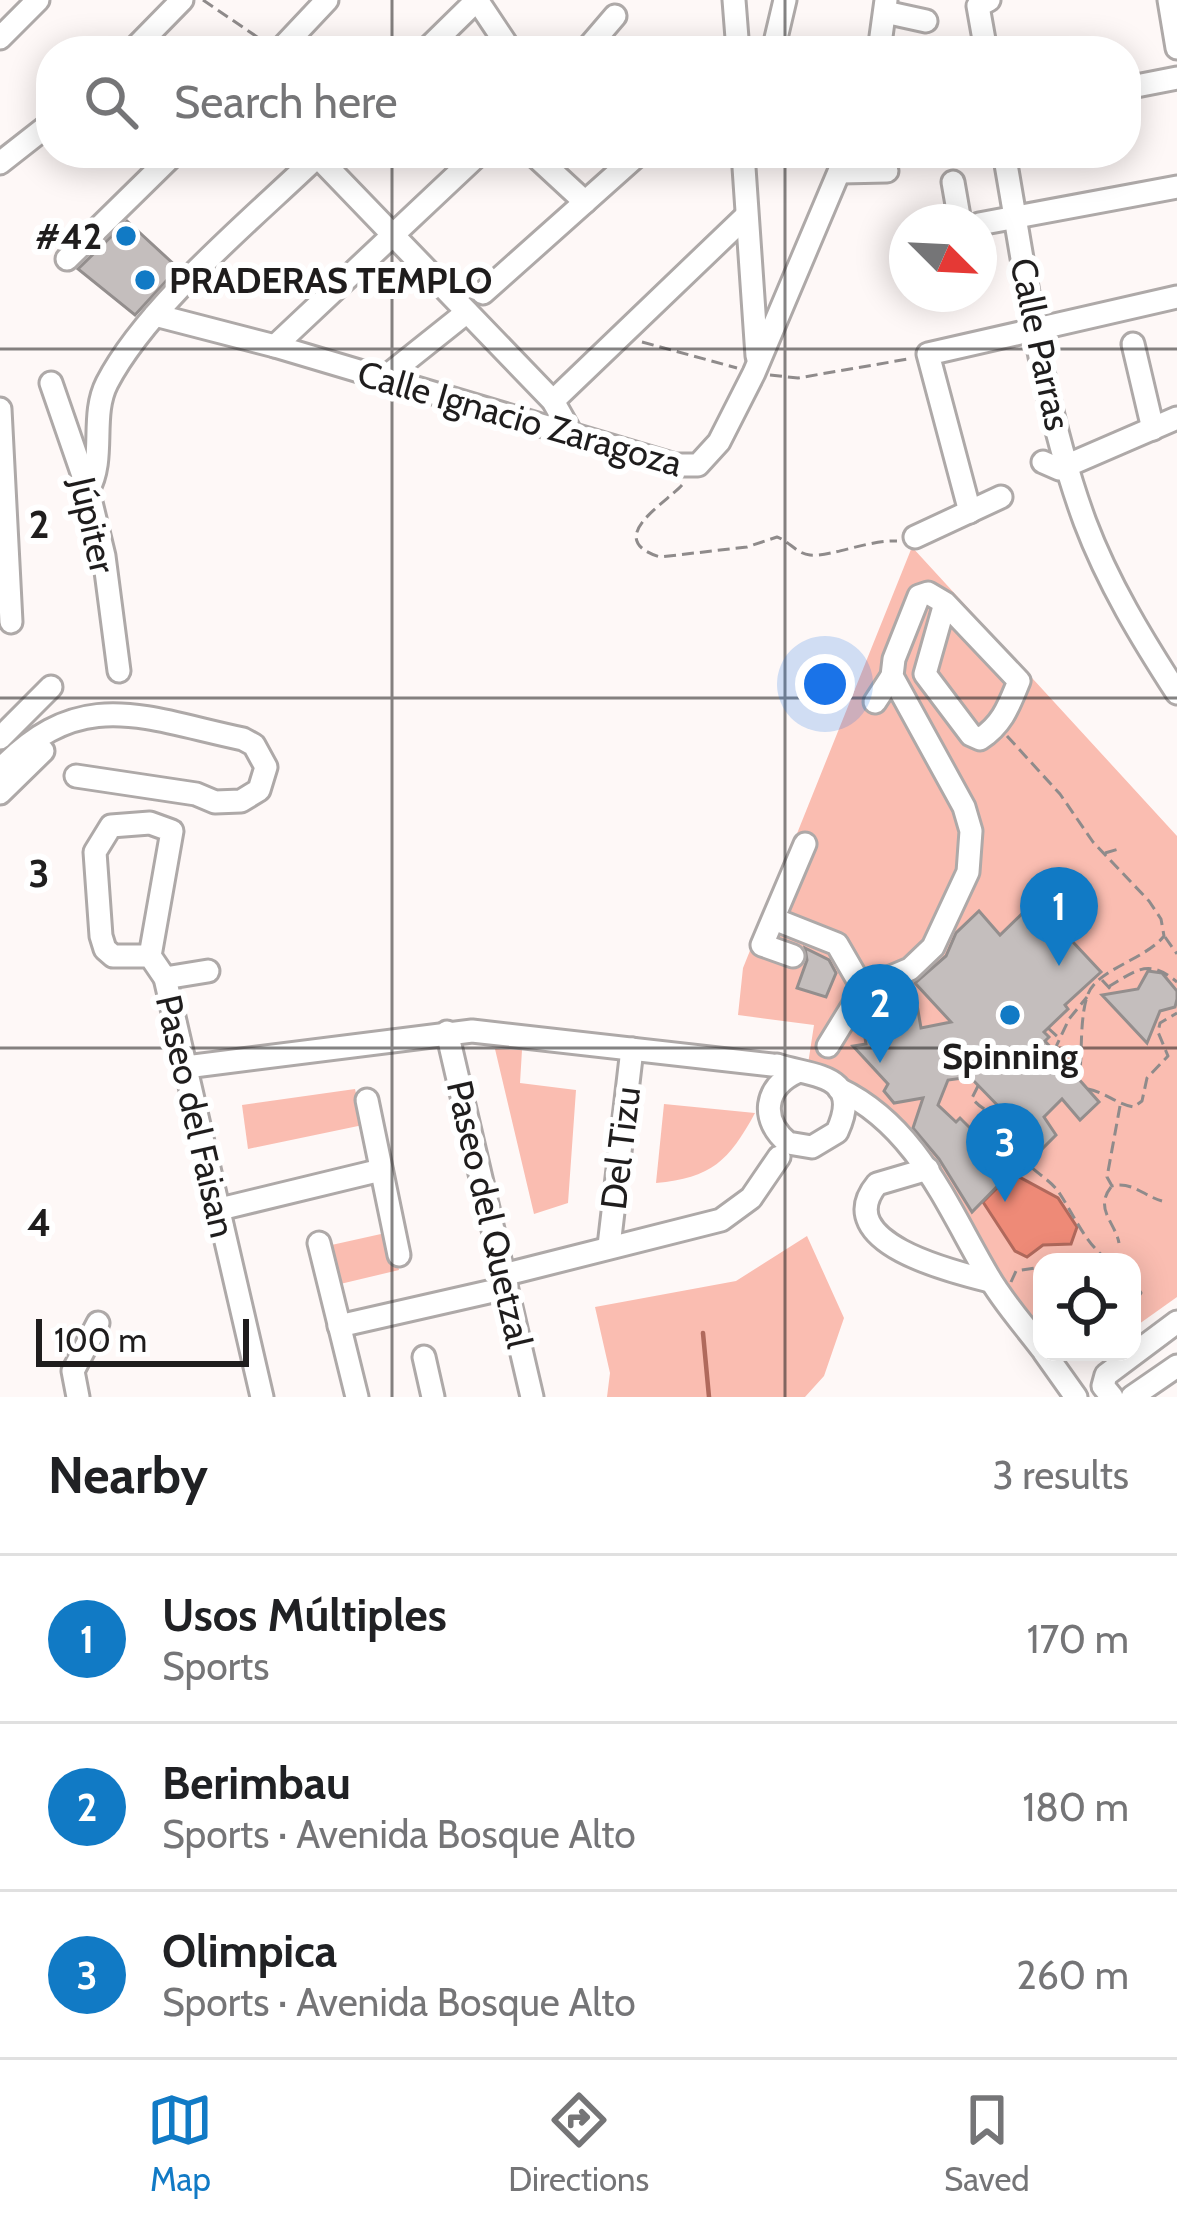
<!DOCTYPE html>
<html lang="en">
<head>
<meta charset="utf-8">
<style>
	:root { --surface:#fff; --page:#f2f2f2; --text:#202124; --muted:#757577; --line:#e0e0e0; --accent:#117ac5 }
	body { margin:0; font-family:Cabin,sans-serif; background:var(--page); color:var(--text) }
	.controls { position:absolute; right:36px; bottom:36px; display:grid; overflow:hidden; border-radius:24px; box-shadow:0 6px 30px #0003 }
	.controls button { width:108px; height:108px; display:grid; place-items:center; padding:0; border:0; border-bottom:3px solid var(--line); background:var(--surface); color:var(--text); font:60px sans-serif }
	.compass { position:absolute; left:889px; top:204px; width:108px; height:108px; border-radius:50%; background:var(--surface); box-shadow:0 6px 30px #0003; rotate:114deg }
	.scale { position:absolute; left:36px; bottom:30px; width:213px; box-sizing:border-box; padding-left:12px; border:6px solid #1f1d1d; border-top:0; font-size:33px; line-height:42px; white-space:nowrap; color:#1f1d1d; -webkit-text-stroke:9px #fff; paint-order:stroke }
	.you { position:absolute; left:825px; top:684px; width:42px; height:42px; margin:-30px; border:9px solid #fff; border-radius:50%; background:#1a73e8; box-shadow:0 0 0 18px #1a73e833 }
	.badge { display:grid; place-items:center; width:78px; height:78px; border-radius:50%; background:var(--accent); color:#fff; font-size:39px; font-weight:700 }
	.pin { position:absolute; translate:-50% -99px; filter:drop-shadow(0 3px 6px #0008) }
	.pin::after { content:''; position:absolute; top:63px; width:42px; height:36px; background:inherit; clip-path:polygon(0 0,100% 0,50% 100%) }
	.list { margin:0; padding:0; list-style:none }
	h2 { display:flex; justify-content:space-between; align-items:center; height:156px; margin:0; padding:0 48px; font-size:51px }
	h2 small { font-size:39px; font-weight:400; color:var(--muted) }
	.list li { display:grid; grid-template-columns:78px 1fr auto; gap:36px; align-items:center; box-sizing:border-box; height:168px; padding:0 48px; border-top:3px solid var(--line) }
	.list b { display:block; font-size:45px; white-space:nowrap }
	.list p { margin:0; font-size:39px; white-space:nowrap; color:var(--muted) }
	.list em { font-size:39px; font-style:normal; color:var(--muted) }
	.icon { flex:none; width:66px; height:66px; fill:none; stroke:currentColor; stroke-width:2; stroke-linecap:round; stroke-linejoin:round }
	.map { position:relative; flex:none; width:1177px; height:1397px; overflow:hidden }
	.search { position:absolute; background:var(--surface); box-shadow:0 6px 30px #0003; left:36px; right:36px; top:36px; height:132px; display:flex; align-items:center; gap:30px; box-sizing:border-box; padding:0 42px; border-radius:48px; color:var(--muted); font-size:45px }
	.sheet { height:660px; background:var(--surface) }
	nav { display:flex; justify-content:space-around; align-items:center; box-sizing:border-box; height:168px; border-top:3px solid var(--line); background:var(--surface); font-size:33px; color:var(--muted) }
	nav a { display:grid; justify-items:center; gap:6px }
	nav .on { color:var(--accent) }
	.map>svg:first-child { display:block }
	.green { fill:#fabdb1 }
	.water { fill:#ee8a77; stroke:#b0695c; stroke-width:3 }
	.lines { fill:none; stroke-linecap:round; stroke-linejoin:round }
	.stream { stroke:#b0695c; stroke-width:4.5 }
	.building { fill:#c4bebd; stroke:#938e8d; stroke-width:3 }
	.minor-casing { stroke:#aea9a8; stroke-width:27 }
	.path { stroke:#8f8b8b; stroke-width:3; stroke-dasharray:12 6; stroke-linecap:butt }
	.minor { stroke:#fff; stroke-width:21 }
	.grid { fill:none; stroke:#1f1d1d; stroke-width:3; stroke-opacity:0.55 }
	.poi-dot { fill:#117ac5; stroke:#fff; stroke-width:4.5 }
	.labels { text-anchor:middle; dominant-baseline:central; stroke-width:12; stroke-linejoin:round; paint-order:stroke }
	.poi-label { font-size:36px; font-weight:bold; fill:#1f1d1d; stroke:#fff; text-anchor:end }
	.street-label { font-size:36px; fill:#1f1d1d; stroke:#fff }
	.grid-label { font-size:39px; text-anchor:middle; font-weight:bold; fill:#1f1d1d; stroke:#fff; stroke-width:12; stroke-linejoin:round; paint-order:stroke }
</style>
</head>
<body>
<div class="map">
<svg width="1177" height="1397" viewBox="0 0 1177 1397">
	<rect width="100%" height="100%" fill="#fef8f7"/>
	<g class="green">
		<path d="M912 547 1177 836V1297L1132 1329V1262H1042V1348L933 1173 808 1064 814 1025 738 1015 743 968Z"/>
		<path d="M495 1049 522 1050 520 1083 576 1090 568 1203 534 1214Z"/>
		<path d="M355 1089 363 1125 248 1149 242 1105Z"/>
		<path d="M664 1104 755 1113C729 1161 711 1178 656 1183Z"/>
		<path d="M390 1232 399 1270 336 1285 327 1246Z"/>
		<path d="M807 1236 844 1318 824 1376 805 1397H607L610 1373 595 1307 736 1281Z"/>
	</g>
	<path class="water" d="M1012 1173 1058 1198 1077 1227 1071 1244 1043 1245 1027 1257 1015 1251 983 1202Z"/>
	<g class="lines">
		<path class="stream" d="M703 1333 709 1397"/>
	</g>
	<g class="building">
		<path d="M127 221 178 268 135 315 78 269Z"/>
		<path d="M1028 908 1050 931 1056 924 1101 972 1065 1005 1068 1009 1044 1032 1049 1037 1045 1041 1099 1102 1080 1120 1062 1099 1044 1117 1056 1135 1041 1150 970 1077 948 1080 938 1105 956 1122 960 1118 974 1132 980 1126 1017 1166 972 1212 939 1159 913 1128 923 1098 894 1103 884 1091 888 1084 853 1046 866 1044 862 1019 872 1002 915 993 921 1028 951 1022 915 983 946 956 956 933 979 911 1000 935Z"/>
		<path d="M805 948 829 960 836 973 826 997 797 988 807 960Z"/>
		<path d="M1148 971 1162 973 1177 991V999L1175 1007 1160 1011 1147 1043 1102 995 1138 989Z"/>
	</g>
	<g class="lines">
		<defs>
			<g id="minor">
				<path d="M477 0 511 51"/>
				<path d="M734 0 738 51"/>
				<path d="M1169 0 1177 48"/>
				<path d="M885 12 926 21"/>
				<path d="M0 38 38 0"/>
				<path d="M132 51 182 0"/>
				<path d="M279 51 327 0"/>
				<path d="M425 51 477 0"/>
				<path d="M585 51 615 16"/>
				<path d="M773 51 785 0"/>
				<path d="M879 51 886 0"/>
				<path d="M986 51 978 6 989 0"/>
				<path d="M1126 88 1177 78"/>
				<path d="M314 153 553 401 571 433"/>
				<path d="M532 153 585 202"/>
				<path d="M743 153 757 356"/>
				<path d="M1004 153C1026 276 1042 405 1085 522 1108 583 1142 639 1177 693"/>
				<path d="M0 163 51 123"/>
				<path d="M841 172 887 171"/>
				<path d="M953 182 960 222"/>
				<path d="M979 224 1177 187"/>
				<path d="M67 259 175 153"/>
				<path d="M483 293 640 153"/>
				<path d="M155 315 275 346 675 465H698L719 442 754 373 847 153"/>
				<path d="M1133 344 1153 429"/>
				<path d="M275 346 480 153"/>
				<path d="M383 379 467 312"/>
				<path d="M51 383 88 490 104 556 119 671"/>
				<path d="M553 401 746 216"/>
				<path d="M0 409 11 622"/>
				<path d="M1043 462 1059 469 1177 418"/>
				<path d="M88 490C106 458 90 416 107 383 148 304 256 216 321 153"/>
				<path d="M970 512 928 354 1177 297"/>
				<path d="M915 537 1001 497"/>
				<path d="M875 702 892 676"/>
				<path d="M0 738 51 687"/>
				<path d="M0 770C81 685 143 718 243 739L254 745 266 767 259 790 241 801 215 802 196 794 76 776"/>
				<path d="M0 793 43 751"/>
				<path d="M774 919 837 944 863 989"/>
				<path d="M150 956H113L105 949 101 936 95 852 111 826 150 823 172 831 150 956 165 978 262 1397"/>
				<path d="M793 956 762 945 805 844"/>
				<path d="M165 978 208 971"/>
				<path d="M447 1032 532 1397"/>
				<path d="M828 1046 863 989 910 969 933 947 968 872 971 831 964 807 892 676 894 659 919 596 928 593 945 603 1019 681C1009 705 1003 724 980 739L971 735 925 674 945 603"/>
				<path d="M777 1065C812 1077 864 1073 837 1132L812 1147 788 1143C760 1120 764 1087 797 1072"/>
				<path d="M186 1067 472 1031 772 1065"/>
				<path d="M839 1089C916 1126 946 1204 987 1274 1002 1301 1024 1325 1042 1349"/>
				<path d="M367 1100 399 1255"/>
				<path d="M928 1169 877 1184C829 1242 953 1272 990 1281"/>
				<path d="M216 1210 381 1170"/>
				<path d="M319 1243 357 1397"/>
				<path d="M609 1246 632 1049"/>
				<path d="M503 1275 721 1220 751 1198 779 1157"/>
				<path d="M339 1326 506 1288"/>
				<path d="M1044 1352 1076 1397"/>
				<path d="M424 1357 433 1397"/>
				<path d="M78 1397 73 1371 98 1323"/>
				<path d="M1112 1397 1103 1386 1106 1375 1177 1322"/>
				<path d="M1132 1397 1177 1366"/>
			</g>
		</defs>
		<use href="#minor" class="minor-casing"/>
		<g class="path">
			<path d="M203 0 266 43"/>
			<path d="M642 342 737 368"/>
			<path d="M770 375 798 378 908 359"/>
			<path d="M682 485C666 503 602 539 660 557L747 547 777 537C789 541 797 554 810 555 831 557 867 540 897 541"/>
			<path d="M1007 736 1060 794 1093 842 1149 901 1161 919 1164 936C1146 959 1098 969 1088 994 1080 1015 1082 1049 1080 1072"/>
			<path d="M1105 853 1122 848"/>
			<path d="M1165 937 1177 954"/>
			<path d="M1102 980 1114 993"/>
			<path d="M1108 987C1137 970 1148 958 1177 982"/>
			<path d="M1048 1028 1059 1038"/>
			<path d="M1054 1051 1069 1019 1087 997"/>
			<path d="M978 1086 972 1098C980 1109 992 1112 1001 1122 1012 1132 1013 1142 1020 1154 1030 1171 1050 1178 1060 1194 1075 1217 1087 1247 1111 1262"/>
			<path d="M1088 1089C1106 1093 1117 1104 1134 1107L1142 1101 1147 1078 1168 1056 1158 1032 1160 1023 1177 1013"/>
			<path d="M1120 1106 1107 1177 1112 1186C1132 1181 1144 1196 1162 1201"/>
			<path d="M1111 1187C1094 1209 1115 1222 1119 1243"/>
			<path d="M1132 1275 1141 1293 1132 1307"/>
			<path d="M1011 1282 1016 1271 1042 1267"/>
		</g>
		<use href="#minor" class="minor"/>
	</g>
	<path class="grid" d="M392 0V51M785 0V51M392 153V1397M785 153V1397M0 349H1177M0 698H1177M0 1048H1177"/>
	<g class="poi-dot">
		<circle cx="126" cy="236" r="12"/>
		<circle cx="145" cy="280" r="12"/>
		<circle cx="1010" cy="1015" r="12"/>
	</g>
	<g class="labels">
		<g class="poi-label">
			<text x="102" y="236">#42</text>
			<text x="169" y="280" text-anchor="start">PRADERAS TEMPLO</text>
			<text x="1010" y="1056" text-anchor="middle">Spinning</text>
		</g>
		<g class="street-label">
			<text transform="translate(1041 344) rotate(78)">Calle Parras</text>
			<text transform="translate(520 418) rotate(16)">Calle Ignacio Zaragoza</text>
			<text transform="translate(93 525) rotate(77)">Júpiter</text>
			<text transform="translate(196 1116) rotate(77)">Paseo del Faisan</text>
			<text transform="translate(620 1148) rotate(-83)">Del Tizu</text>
			<text transform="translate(490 1214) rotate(77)">Paseo del Quetzal</text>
		</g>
	</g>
	<g class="grid-label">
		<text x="39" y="538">2</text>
		<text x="39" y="887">3</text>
		<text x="39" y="1236">4</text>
	</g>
</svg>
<div class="controls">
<button><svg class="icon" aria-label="locate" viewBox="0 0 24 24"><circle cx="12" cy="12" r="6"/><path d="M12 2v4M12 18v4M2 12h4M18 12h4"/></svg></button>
</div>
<svg class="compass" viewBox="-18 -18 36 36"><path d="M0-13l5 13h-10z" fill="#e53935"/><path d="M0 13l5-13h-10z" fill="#757577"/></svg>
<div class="scale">100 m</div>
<div class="you"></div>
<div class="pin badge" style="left:1059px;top:966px">1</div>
<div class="pin badge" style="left:880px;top:1063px">2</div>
<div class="pin badge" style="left:1005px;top:1202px">3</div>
<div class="search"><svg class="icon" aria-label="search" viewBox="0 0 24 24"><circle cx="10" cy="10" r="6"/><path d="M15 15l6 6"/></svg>Search here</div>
</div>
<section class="sheet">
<h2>Nearby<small>3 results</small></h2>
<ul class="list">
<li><span class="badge">1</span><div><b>Usos Múltiples</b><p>Sports</p></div><em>170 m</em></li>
<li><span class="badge">2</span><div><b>Berimbau</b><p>Sports · Avenida Bosque Alto</p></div><em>180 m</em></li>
<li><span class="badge">3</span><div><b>Olimpica</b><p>Sports · Avenida Bosque Alto</p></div><em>260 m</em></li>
</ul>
</section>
<nav>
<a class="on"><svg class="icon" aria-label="map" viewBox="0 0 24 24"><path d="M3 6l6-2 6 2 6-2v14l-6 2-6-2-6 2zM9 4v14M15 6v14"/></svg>Map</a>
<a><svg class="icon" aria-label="directions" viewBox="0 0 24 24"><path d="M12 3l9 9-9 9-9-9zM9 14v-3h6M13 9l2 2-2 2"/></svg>Directions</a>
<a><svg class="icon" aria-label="saved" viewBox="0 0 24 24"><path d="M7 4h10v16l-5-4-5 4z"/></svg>Saved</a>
</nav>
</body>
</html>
